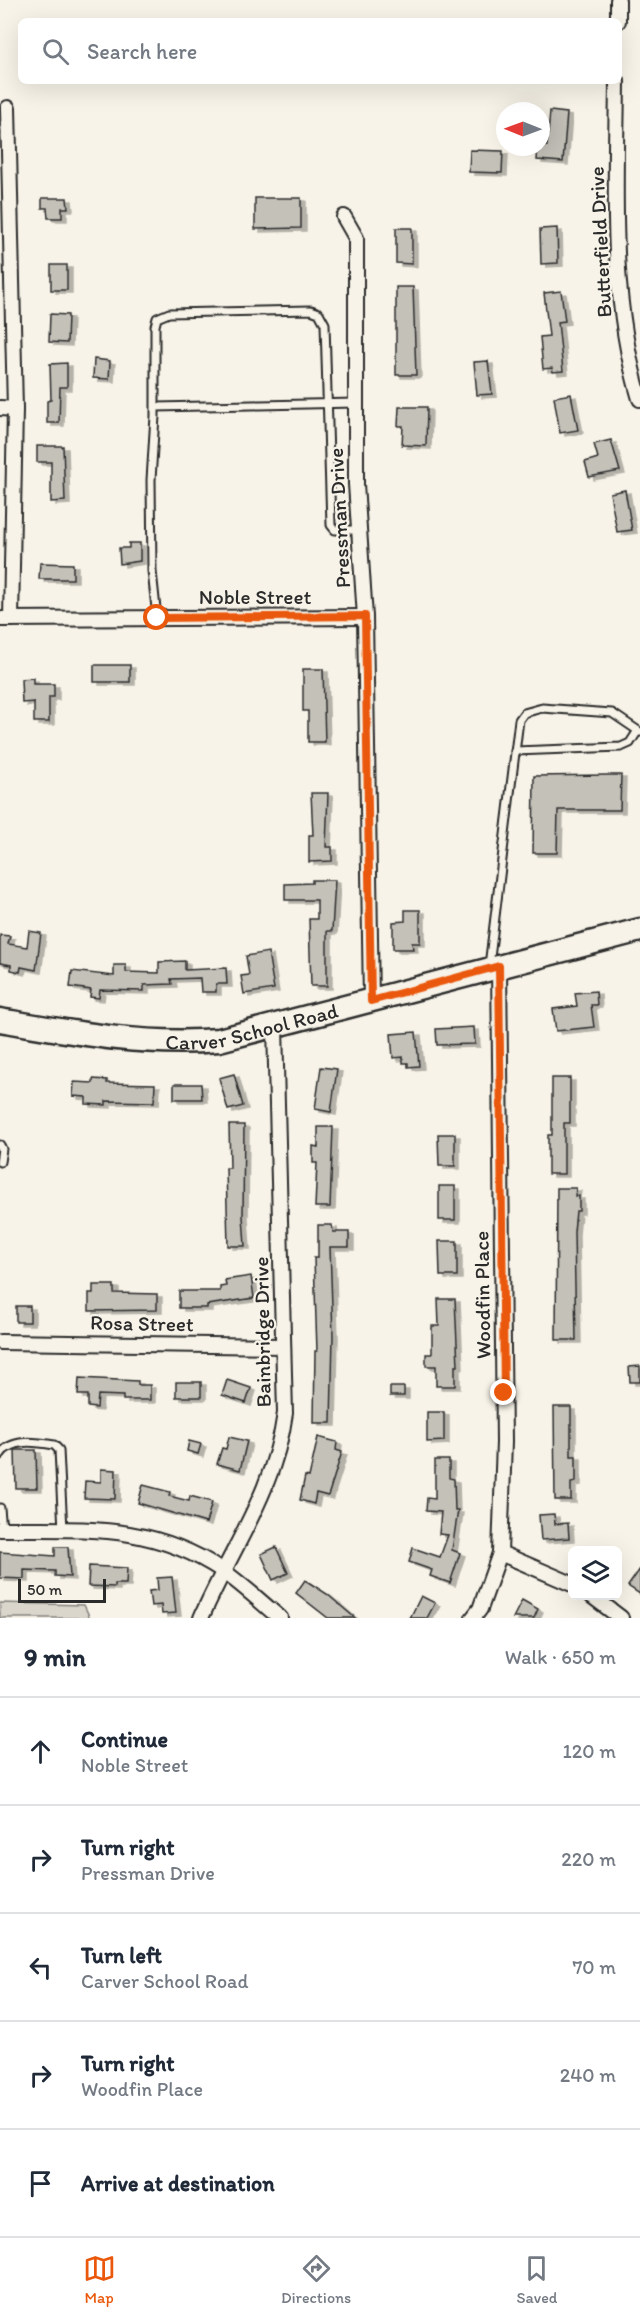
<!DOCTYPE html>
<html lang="en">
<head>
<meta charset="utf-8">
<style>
	:root { --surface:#fff; --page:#f6f6f7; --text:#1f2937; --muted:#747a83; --line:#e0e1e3; --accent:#ea580c }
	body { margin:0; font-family:Itim,sans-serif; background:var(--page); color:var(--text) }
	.controls { position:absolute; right:18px; bottom:18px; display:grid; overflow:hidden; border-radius:9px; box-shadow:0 6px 24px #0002 }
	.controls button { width:54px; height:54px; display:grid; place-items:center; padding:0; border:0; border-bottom:2px solid var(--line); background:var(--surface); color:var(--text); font:30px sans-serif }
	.compass { position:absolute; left:496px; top:102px; width:54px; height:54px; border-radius:50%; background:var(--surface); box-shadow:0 6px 24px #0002; rotate:271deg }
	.scale { position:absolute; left:18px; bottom:15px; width:88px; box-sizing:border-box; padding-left:6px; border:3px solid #2b2b2b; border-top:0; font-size:16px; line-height:21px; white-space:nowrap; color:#2b2b2b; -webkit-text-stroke:4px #f7f3e8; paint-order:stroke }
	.stop { position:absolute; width:18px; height:18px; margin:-14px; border:4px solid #ea580c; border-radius:50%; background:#fff }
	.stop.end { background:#ea580c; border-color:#fff; box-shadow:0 2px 6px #0008 }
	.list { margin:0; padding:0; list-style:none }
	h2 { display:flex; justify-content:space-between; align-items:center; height:78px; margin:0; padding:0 24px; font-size:26px }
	h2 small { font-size:20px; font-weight:400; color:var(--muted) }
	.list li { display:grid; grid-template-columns:39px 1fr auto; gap:18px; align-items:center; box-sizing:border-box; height:108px; padding:0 24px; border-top:2px solid var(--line) }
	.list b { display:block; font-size:22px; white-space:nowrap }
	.list p { margin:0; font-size:20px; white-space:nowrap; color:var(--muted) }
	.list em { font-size:20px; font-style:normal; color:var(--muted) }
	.icon { flex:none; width:33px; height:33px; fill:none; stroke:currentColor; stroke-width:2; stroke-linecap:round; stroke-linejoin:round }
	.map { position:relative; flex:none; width:640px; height:1618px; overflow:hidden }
	.search { position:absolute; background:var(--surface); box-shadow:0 6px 24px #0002; left:18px; right:18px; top:18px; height:66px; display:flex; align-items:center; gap:15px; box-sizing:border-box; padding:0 21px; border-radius:9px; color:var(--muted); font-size:22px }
	.sheet { height:618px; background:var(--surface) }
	nav { display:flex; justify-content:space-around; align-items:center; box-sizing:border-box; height:84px; border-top:2px solid var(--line); background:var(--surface); font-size:16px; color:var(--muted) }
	nav a { display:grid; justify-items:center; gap:3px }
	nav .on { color:var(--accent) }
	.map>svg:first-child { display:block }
	.green { fill:#dad6cc; stroke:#82807c; stroke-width:1.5 }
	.building { fill:#c4c1b9; stroke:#2b2b2b; stroke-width:1.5; filter:url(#shadow) }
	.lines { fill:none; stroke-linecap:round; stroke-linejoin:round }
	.service-casing { stroke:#2b2b2b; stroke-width:11 }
	.minor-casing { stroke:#2b2b2b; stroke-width:18 }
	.primary-casing { stroke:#2b2b2b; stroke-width:27 }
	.service { stroke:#f7f3e8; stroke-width:7 }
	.minor { stroke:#f7f3e8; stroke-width:14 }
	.primary { stroke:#f7f3e8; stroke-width:22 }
	.route { stroke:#ea580c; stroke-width:8 }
	.labels { text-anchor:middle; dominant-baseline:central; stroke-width:4.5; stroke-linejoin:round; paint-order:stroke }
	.street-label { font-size:21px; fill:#2b2b2b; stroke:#f7f3e8 }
</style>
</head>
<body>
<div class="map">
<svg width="640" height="1618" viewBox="0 0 640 1618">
	<defs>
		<filter id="shadow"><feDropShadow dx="5" dy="3" stdDeviation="0" flood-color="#0004"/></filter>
	</defs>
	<rect width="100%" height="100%" fill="#f7f3e8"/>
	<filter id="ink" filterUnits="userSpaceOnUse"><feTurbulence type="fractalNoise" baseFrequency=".0167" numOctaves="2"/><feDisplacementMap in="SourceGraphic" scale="12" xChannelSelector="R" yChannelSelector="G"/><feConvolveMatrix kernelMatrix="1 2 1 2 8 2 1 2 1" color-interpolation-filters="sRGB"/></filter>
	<g filter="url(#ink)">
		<path class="green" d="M0 1603 84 1605 90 1618H0Z"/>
		<g class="building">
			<path d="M550 111 567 113 563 162 537 160 538 147 547 146Z"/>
			<path d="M470 150 503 151 502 173 469 172Z"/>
			<path d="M42 198H67L68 208H62V218H48L47 208H42Z"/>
			<path d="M255 198H301V228L255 229Z"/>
			<path d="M396 228H412V264L396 263Z"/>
			<path d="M557 228 558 263 541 264 540 229Z"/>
			<rect x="51" y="265" width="16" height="25"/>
			<path d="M396 287H413L416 375H396Z"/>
			<path d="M561 291 565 321 558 322 563 371 553 372 552 368 543 369 540 337 549 336 544 293Z"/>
			<path d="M50 314 68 315 67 343 49 342Z"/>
			<path d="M94 359 110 361 109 379 93 378Z"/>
			<path d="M488 361 492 394 477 395 474 362Z"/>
			<path d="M67 363V387H60L59 423H47V401L51 400 50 364Z"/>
			<path d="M571 394 578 430 560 433 554 397Z"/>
			<path d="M399 407H427L426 446 402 445 403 426H398Z"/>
			<path d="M611 440 620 471 589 477 585 462 598 458 594 444Z"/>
			<path d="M37 446H63L65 501 51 502V462H37Z"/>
			<path d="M625 490 632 530 617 532 610 493Z"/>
			<path d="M129 543H140V561L120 564 119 548H129Z"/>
			<path d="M40 563 73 564V579H39Z"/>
			<rect x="94" y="665" width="36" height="17"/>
			<path d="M303 669H323L325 742H308V711H303Z"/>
			<path d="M33 678V684H54V697H49V722H34V702L22 703 21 679Z"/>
			<path d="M608 775H621L620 810H558L557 853H533L534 776Z"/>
			<path d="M311 793H328L326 847H332V861L309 862V835H313Z"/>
			<path d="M312 880H335L332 931H327V986H311L309 919H317V900H285V884L312 883Z"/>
			<path d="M405 910H420V943H412L413 949H393V922L405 921Z"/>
			<path d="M29 931 41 933 36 970 21 967 20 972 11 970V965L0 963V935L10 936 8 944 27 947Z"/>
			<path d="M268 952 274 989 244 994 241 976 249 975 246 956Z"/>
			<path d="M185 961V970L226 968 227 984H216V992H201L200 978 171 979 172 984 144 985V991L100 990 99 998 90 997 91 990 70 987 72 971 114 976V965H126V972L159 973V962Z"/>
			<path d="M596 991 597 1005H591L594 1027 556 1031 553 1009 577 1006 575 993Z"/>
			<path d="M474 1027 475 1044 437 1045 436 1029Z"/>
			<path d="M416 1032 419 1066 408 1067V1063H403V1057L393 1058 391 1034Z"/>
			<path d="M321 1067 337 1069 331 1112 315 1109Z"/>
			<path d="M234 1074 243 1106 228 1110 219 1078Z"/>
			<path d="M552 1078H570V1123H564V1174H548V1135H552Z"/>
			<path d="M93 1079 107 1080V1083L155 1084 154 1102 106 1101V1105L86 1104V1097L73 1096 74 1082 93 1083Z"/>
			<path d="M174 1084H201L202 1099H174Z"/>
			<path d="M229 1125H244L243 1216 245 1246H228L226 1168H230Z"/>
			<path d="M318 1127H333L330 1207H315L317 1163H313V1146L318 1147Z"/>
			<path d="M438 1134H455V1166H439Z"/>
			<rect x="439" y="1186" width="16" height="34"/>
			<path d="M557 1188H576L575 1196H579V1211H576L574 1232 576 1340H556Z"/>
			<path d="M318 1225H332L333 1232H349V1247H330L333 1336 331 1423H314L315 1351H317L314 1258H318Z"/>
			<path d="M439 1241H457V1276H440Z"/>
			<path d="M251 1276 254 1298 207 1305V1308H179V1291H220V1287L226 1286 225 1280Z"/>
			<path d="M93 1285H114V1293L157 1294V1310L89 1311V1293H93Z"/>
			<path d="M438 1299H455L458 1366H455V1386H436V1366H426V1354H432V1326H439Z"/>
			<rect x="16" y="1306" width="14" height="16"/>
			<path d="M640 1366V1382H630L629 1367Z"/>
			<path d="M79 1378 138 1381V1385H150V1400H123V1396L98 1395 97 1408 88 1407V1395H78Z"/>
			<path d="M227 1380 251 1388 246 1403 222 1395Z"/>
			<rect x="176" y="1382" width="25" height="15"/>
			<rect x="390" y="1387" width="14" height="9"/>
			<path d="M554 1407H571V1456H576V1482L571 1483V1500H555Z"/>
			<path d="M427 1412H444V1441L427 1442Z"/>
			<path d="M229 1437 247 1441 240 1470 217 1464 222 1448 226 1449Z"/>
			<path d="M318 1437 337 1442 336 1450 342 1452 328 1496 316 1493 314 1504 300 1500 305 1476 309 1477Z"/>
			<path d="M189 1441 201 1444 198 1454 187 1451Z"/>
			<path d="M15 1450H36L37 1488H16Z"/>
			<path d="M435 1460H449V1478L454 1479 455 1510H458L452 1550 460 1553 450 1583 430 1576 432 1570 409 1562 413 1548 440 1557 448 1535 439 1534 441 1512 426 1511 427 1498 435 1499Z"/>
			<path d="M101 1469 116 1470 115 1499 84 1498 85 1481 101 1482Z"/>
			<path d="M143 1485 170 1492 169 1496 189 1501 190 1496 212 1502 206 1523 138 1503Z"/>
			<path d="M554 1514 555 1524 568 1523 569 1538 541 1540 539 1515Z"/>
			<path d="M55 1547H68L70 1577 55 1576V1571L24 1570V1579L0 1578V1552L55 1556Z"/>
			<path d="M276 1547 288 1573 273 1580 261 1554Z"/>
			<path d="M89 1566 127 1568 126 1584H115V1587L88 1586Z"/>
			<path d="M640 1569V1594L628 1586Z"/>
			<path d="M172 1577 176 1613 162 1614 161 1605 151 1606 149 1591 158 1590 157 1578Z"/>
			<path d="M305 1580 327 1594 355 1618H328L296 1593Z"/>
			<path d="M421 1596 435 1603 427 1618H410Z"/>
			<path d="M522 1600 538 1609 534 1618H513Z"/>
		</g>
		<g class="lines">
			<defs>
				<g id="service">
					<path d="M156 407 356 403"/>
					<path d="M157 618 152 571 151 480 155 416V326L157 318 169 313 311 310 319 313 325 324 331 525 335 530H359"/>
					<path d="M515 751 621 747 630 743 637 732"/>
					<path d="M489 966 519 720 524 713 542 708 612 713 640 732"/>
					<path d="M0 1145 2 1149 0 1162"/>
					<path d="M0 1455C11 1438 36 1442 54 1445L59 1450 63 1530"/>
					<path d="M0 1508 2 1529"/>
				</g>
				<g id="minor">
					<path d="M618 21V0"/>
					<path d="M617 81C616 186 609 297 640 399"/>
					<path d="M8 108 15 409 11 619"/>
					<path d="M344 217 356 238V484L365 617 371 1001"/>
					<path d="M0 408 15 409"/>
					<path d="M0 619 365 617"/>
					<path d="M0 1342 283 1346"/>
					<path d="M0 1529C83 1530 150 1522 223 1571 243 1585 262 1603 280 1618"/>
					<path d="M500 1553 572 1584"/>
					<path d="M592 1596 621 1618"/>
					<path d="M201 1618C231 1549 275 1490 285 1413L275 1027"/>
					<path d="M473 1618 480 1609 500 1553 504 1442 499 966"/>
				</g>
				<g id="primary">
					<path id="s1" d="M0 1020C75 1033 143 1046 219 1040L640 930"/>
				</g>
			</defs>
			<use href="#service" class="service-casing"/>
			<use href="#minor" class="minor-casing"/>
			<use href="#primary" class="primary-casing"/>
			<use href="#service" class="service"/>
			<use href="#minor" class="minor"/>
			<use href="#primary" class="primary"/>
		</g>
	</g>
	<g class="lines" filter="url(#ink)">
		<path class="route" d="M157 618 365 616 371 1001 499 966 504 1393"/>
	</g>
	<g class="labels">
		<g class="street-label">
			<text transform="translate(600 242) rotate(-93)">Butterfield Drive</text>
			<text transform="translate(339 518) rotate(-93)">Pressman Drive</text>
			<text x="255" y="596">Noble Street</text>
			<text stroke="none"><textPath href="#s1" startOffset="255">Carver School Road</textPath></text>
			<text transform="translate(482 1295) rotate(-91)">Woodfin Place</text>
			<text transform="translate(142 1323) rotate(1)">Rosa Street</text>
			<text transform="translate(262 1332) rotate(-91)">Bainbridge Drive</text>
		</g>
	</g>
</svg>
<div class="controls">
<button><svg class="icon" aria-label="layers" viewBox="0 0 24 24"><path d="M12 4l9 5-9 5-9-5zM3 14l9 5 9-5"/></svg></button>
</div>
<svg class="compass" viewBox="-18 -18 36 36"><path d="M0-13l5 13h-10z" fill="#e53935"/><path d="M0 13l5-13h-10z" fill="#747a83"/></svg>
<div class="scale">50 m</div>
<div class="stop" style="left:157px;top:618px"></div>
<div class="stop end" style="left:504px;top:1393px"></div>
<div class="search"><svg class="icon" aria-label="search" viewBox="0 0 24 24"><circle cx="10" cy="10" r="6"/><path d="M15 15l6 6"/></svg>Search here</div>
</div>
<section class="sheet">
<h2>9 min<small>Walk · 650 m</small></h2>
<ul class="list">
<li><svg class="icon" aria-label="ahead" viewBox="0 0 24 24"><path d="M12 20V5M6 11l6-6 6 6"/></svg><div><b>Continue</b><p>Noble Street</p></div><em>120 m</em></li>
<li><svg class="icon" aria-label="right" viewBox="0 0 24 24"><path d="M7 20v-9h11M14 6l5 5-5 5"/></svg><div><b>Turn right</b><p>Pressman Drive</p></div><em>220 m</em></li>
<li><svg class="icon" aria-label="left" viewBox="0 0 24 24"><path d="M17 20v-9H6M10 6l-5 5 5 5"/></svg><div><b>Turn left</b><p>Carver School Road</p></div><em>70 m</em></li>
<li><svg class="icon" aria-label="right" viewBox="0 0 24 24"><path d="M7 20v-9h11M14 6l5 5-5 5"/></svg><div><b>Turn right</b><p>Woodfin Place</p></div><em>240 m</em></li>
<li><svg class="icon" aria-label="arrive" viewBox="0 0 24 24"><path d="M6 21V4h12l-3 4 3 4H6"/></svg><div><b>Arrive at destination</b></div></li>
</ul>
</section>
<nav>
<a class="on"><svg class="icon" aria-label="map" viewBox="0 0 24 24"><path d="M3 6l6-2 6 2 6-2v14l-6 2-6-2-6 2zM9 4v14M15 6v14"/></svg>Map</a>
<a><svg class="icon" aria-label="directions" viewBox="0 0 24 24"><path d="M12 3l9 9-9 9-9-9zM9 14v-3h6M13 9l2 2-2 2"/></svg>Directions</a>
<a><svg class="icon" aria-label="saved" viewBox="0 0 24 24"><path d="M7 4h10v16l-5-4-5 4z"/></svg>Saved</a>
</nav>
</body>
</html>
